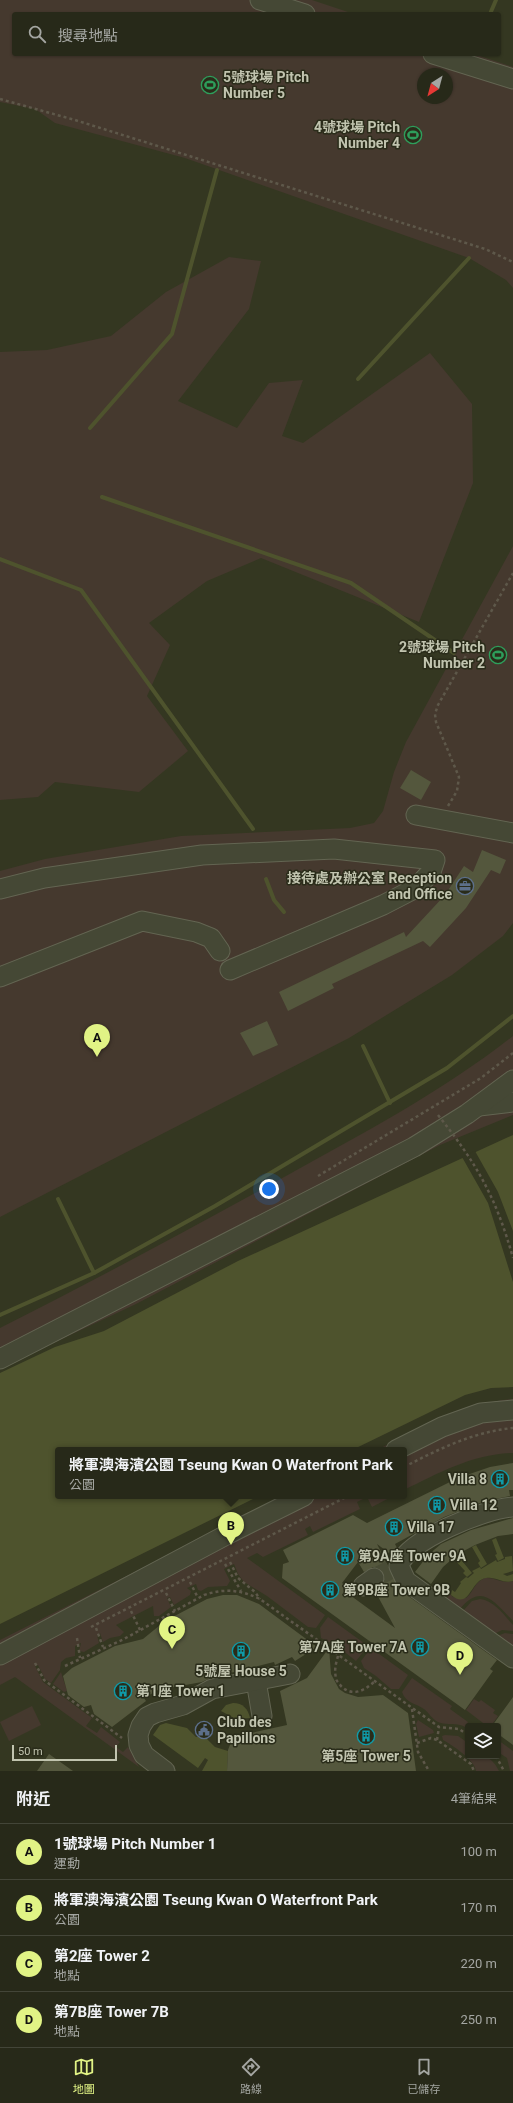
<!DOCTYPE html>
<html lang="zh-TW">
<head>
<meta charset="utf-8">
<style>
	:root { --surface:#272919; --page:#2f3122; --text:#f1f3f6; --muted:#a4a6a2; --line:#434538; --accent:#e1f385 }
	body { margin:0; font-family:Roboto,"Noto Sans TC",sans-serif; background:var(--page); color:var(--text) }
	.controls { position:absolute; right:12px; bottom:12px; display:grid; overflow:hidden; border-radius:4px; box-shadow:0 1px 3px #0004 }
	.controls button { width:36px; height:36px; display:grid; place-items:center; padding:0; border:0; border-bottom:1px solid var(--line); background:var(--surface); color:var(--text); font:20px sans-serif }
	.compass { position:absolute; left:417px; top:68px; width:36px; height:36px; border-radius:50%; background:var(--surface); box-shadow:0 1px 3px #0004; rotate:216deg }
	.scale { position:absolute; left:12px; bottom:10px; width:105px; box-sizing:border-box; padding-left:4px; border:2px solid #c1c4af; border-top:0; font-size:11px; line-height:14px; white-space:nowrap; color:#c1c4af; -webkit-text-stroke:3px #2a2c1a; paint-order:stroke }
	.you { position:absolute; left:269px; top:1189px; width:14px; height:14px; margin:-10px; border:3px solid #fff; border-radius:50%; background:#1a73e8; box-shadow:0 0 0 6px #1a73e833 }
	.badge { display:grid; place-items:center; width:26px; height:26px; border-radius:50%; background:var(--accent); color:#111; font-size:13px; font-weight:700 }
	.pin { position:absolute; translate:-50% -33px; filter:drop-shadow(0 1px 2px #0008) }
	.pin::after { content:''; position:absolute; top:21px; width:14px; height:12px; background:inherit; clip-path:polygon(0 0,100% 0,50% 100%) }
	.popup { position:absolute; left:55px; top:1447px; width:352px; height:52px; box-sizing:border-box; display:grid; place-content:center; border-radius:4px; background:var(--surface); filter:drop-shadow(0 1px 3px #0005); font-size:13px; white-space:nowrap; color:var(--muted) }
	.popup b { font-size:15px; color:var(--text) }
	.popup::after { content:''; position:absolute; left:50%; top:100%; margin-left:-8px; border:8px solid transparent; border-top-color:var(--surface) }
	.list { margin:0; padding:0; list-style:none }
	h2 { display:flex; justify-content:space-between; align-items:center; height:52px; margin:0; padding:0 16px; font-size:17px }
	h2 small { font-size:13px; font-weight:400; color:var(--muted) }
	.list li { display:grid; grid-template-columns:26px 1fr auto; gap:12px; align-items:center; box-sizing:border-box; height:56px; padding:0 16px; border-top:1px solid var(--line) }
	.list b { display:block; font-size:15px; white-space:nowrap }
	.list p { margin:0; font-size:13px; white-space:nowrap; color:var(--muted) }
	.list em { font-size:13px; font-style:normal; color:var(--muted) }
	.icon { flex:none; width:22px; height:22px; fill:none; stroke:currentColor; stroke-width:2; stroke-linecap:round; stroke-linejoin:round }
	.map { position:relative; flex:none; width:513px; height:1771px; overflow:hidden }
	.search { position:absolute; background:var(--surface); box-shadow:0 1px 3px #0004; left:12px; right:12px; top:12px; height:44px; display:flex; align-items:center; gap:10px; box-sizing:border-box; padding:0 14px; border-radius:4px; color:var(--muted); font-size:15px }
	.sheet { height:276px; background:var(--surface) }
	nav { display:flex; justify-content:space-around; align-items:center; box-sizing:border-box; height:56px; border-top:1px solid var(--line); background:var(--surface); font-size:11px; color:var(--muted) }
	nav a { display:grid; justify-items:center; gap:2px }
	nav .on { color:var(--accent) }
	.map>svg:first-child { display:block }
	.green { fill:#45392e; fill-rule:evenodd }
	.water { fill:#4e532d }
	.pier { fill:#343721 }
	.lines { fill:none; stroke-linecap:round; stroke-linejoin:round }
	.stream { stroke:#4e532d; stroke-width:4 }
	.building { fill:#54573d; fill-rule:evenodd }
	.minor-tunnel { stroke:#494c36; stroke-width:19; stroke-dasharray:19 10; stroke-linecap:butt }
	.minor-casing { stroke:#636552; stroke-width:21 }
	.path { stroke:#5e584a; stroke-width:2.5; stroke-dasharray:3 3; stroke-linecap:butt }
	.minor { stroke:#454835; stroke-width:19 }
	.path-bridge { stroke:#5e584a; stroke-width:2.5; stroke-dasharray:3 3; stroke-linecap:butt }
	.labels { text-anchor:middle; dominant-baseline:central; stroke-width:3; stroke-linejoin:round; paint-order:stroke }
	.poi-label { font-size:14px; font-weight:bold; fill:#c1c4af; stroke:#2a2c1a; text-anchor:start }
</style>
</head>
<body>
<div class="map">
<svg width="513" height="1771" viewBox="0 0 513 1771">
	<rect width="100%" height="100%" fill="#343721"/>
	<g class="green">
		<path d="M0 0H312L354 14H14V54H474L513 67V288L506 280 469 258 185 158 55 123 35 109 0 102ZM423 74H447V98H423Z"/>
		<path d="M229 257 261 261 249 309 178 401 237 428 269 383 303 380 282 436 303 443 430 353 472 404 473 483 419 622 261 558 207 581 149 623 170 645 147 696 188 751 139 792 55 782 38 797 0 800V352L47 350 111 336 166 292Z"/>
		<path d="M513 546V923L503 936 452 975 349 1038 0 1217V871L45 859 181 836 350 828 374 823 383 811 394 772 406 742Z"/>
		<path d="M513 1036V1115L440 1145 136 1304 0 1368V1328C97 1279 192 1228 286 1176 364 1133 443 1091 513 1036Z"/>
		<path d="M513 1399V1453C473 1454 439 1473 404 1490V1450H377C420 1428 464 1403 513 1399Z"/>
		<path d="M285 1496H393L372 1507 367 1497 357 1502 360 1509 313 1532 310 1526 305 1529 308 1535 263 1557 257 1553 247 1558 325 1615 316 1628 308 1627 267 1596 244 1582 238 1574 234 1564 224 1569 230 1581 227 1586 208 1587 201 1591 198 1590 196 1584 187 1588 191 1591 190 1595 174 1605 170 1597 167 1598 171 1607 159 1616H154L153 1606 116 1625 124 1632 120 1636 110 1638 103 1642 100 1633 97 1635 99 1643 84 1652 79 1651 81 1643 75 1646V1656L66 1658 61 1662 60 1670 51 1683 45 1679 38 1665 35 1666 43 1682 92 1718 86 1726 97 1733 101 1727 120 1742 116 1747 123 1752 128 1747 139 1767 15 1677 0 1685V1640Z"/>
		<path d="M485 1578C495 1577 502 1584 513 1581V1621C495 1603 482 1582 460 1609L446 1599 450 1594 453 1597 466 1598C474 1592 474 1582 485 1578Z"/>
		<path d="M480 1599C495 1601 504 1615 513 1625V1631L502 1630 494 1634 462 1612 472 1601Z"/>
		<path d="M328 1617 368 1646 356 1661 337 1646 321 1638 320 1628Z"/>
		<path d="M505 1633 513 1634V1648L497 1636Z"/>
		<path d="M371 1648 408 1675 399 1689H391L376 1676 364 1668 361 1661Z"/>
		<path d="M61 1672 67 1691 64 1692 53 1684Z"/>
		<path d="M412 1678 452 1706 450 1709 468 1722 465 1727C457 1722 448 1726 438 1722 432 1719 429 1713 424 1709 415 1703 406 1703 402 1692Z"/>
		<path d="M474 1699 479 1702 481 1700 495 1710 493 1713 498 1716 491 1726H487L466 1710Z"/>
		<path d="M32 1706 41 1725 9 1741 0 1722Z"/>
		<path d="M418 1720 433 1730 434 1733 419 1737 416 1724Z"/>
		<path d="M445 1735 458 1736 468 1743V1756C484 1756 491 1755 499 1771H476C475 1760 452 1745 443 1740L442 1736Z"/>
		<path d="M498 1740 513 1751V1771H510L507 1758 498 1752Z"/>
	</g>
	<g class="water">
		<path d="M513 1135V1387L491 1388 465 1395 352 1450H58V1496H259L0 1624V1373L55 1347 104 1331 238 1261Z"/>
		<path d="M496 1538 504 1558 498 1561 495 1555 497 1554 492 1540Z"/>
		<path d="M476 1545 487 1564 481 1568 478 1563 480 1561 472 1547Z"/>
		<path d="M458 1556 472 1573 467 1577 463 1573 465 1571 454 1559Z"/>
		<path d="M512 1556 513 1571 503 1574 507 1576 513 1574V1581C503 1584 496 1576 486 1578 470 1580 470 1611 451 1595L452 1590 455 1592 461 1583 460 1582 466 1577 468 1578 474 1573 472 1571 480 1567 481 1569 496 1560 497 1562 505 1559V1557Z"/>
		<path d="M233 1703C243 1703 248 1709 250 1718L236 1719 221 1711 226 1705Z"/>
		<path d="M166 1723 187 1728 196 1737H205L215 1747 228 1751 227 1771H202L208 1760 205 1758 198 1768 153 1735 160 1725Z"/>
	</g>
	<path class="pier" d="M475 1151 498 1192 513 1231V1282L488 1203 462 1157Z"/>
	<g class="lines">
		<g class="stream">
			<path d="M490 14 496 0"/>
			<path d="M358 379 469 258"/>
			<path d="M90 428 172 334 217 170"/>
			<path d="M102 497 351 583 454 653"/>
			<path d="M0 559 81 590 253 829"/>
			<path d="M266 879 274 900 284 912"/>
			<path d="M363 1046 390 1103"/>
			<path d="M58 1199 94 1273"/>
			<path d="M0 1315 94 1273 215 1206 447 1068 513 1016"/>
		</g>
	</g>
	<g class="building">
		<path d="M411 770 431 782 421 800 400 788Z"/>
		<path d="M482 850 506 860 500 874 491 870 466 908 430 947 423 941 332 984 334 988 288 1011 279 992 404 932 406 937 445 895 464 866 473 872Z"/>
		<path d="M267 1021 278 1045 253 1056 240 1033Z"/>
		<path d="M513 1463V1490H509L510 1496 490 1500 493 1498 444 1517 395 1544 397 1548 389 1553 377 1544 400 1590 497 1660 490 1669 493 1671 465 1710 282 1578 283 1564 289 1562 283 1550 353 1515 367 1523 458 1478 490 1467ZM358 1562 364 1572 373 1567 383 1572 384 1582 375 1591 395 1628 343 1590 346 1586 342 1583Z"/>
		<path d="M513 1518V1534L498 1536 475 1545 458 1554 443 1567 431 1584 415 1572 428 1555 441 1544 471 1530Z"/>
		<path d="M237 1595 259 1604 317 1647 295 1661 292 1657 275 1665 274 1662 210 1678 202 1682 158 1690 144 1698 146 1701 112 1727 94 1714 91 1705 84 1707 68 1695 63 1676 72 1668 115 1646 143 1639 165 1621 207 1599 223 1595Z"/>
		<path d="M329 1648 331 1674 339 1689 345 1693 358 1697 383 1695 408 1713 416 1771H227L228 1750 233 1737 287 1725 280 1691 307 1678Z"/>
		<path d="M513 1697V1745L498 1734V1726H492Z"/>
		<path d="M49 1754 73 1771H37Z"/>
	</g>
	<g class="lines">
		<path class="minor-tunnel" d="M374 1578 390 1570"/>
		<defs>
			<g id="minor">
				<path d="M260 0 305 14"/>
				<path d="M433 54 513 79"/>
				<path d="M416 815 513 833"/>
				<path d="M0 889 44 878 202 855 334 849 435 860 431 872 416 888 383 905 230 970"/>
				<path d="M0 977 142 921 196 932 211 938 220 951"/>
				<path d="M479 1106 513 1102"/>
				<path d="M0 1359 414 1147 467 1114 513 1080"/>
				<path d="M396 1450 442 1427 481 1413 513 1410"/>
				<path d="M513 1507C487 1508 406 1540 399 1566L406 1581 513 1658"/>
				<path d="M363 1586 374 1578"/>
				<path d="M0 1655 228 1534 304 1496"/>
				<path d="M256 1681 262 1716"/>
				<path d="M165 1771 144 1755 139 1745 138 1735 141 1726 147 1717 155 1713 183 1705 212 1689 290 1674"/>
			</g>
		</defs>
		<use href="#minor" class="minor-casing"/>
		<g class="path">
			<path d="M0 99 75 120 485 249 513 262"/>
			<path d="M448 806 457 791 459 777 436 722 435 714 438 705 513 573"/>
			<path d="M318 1176 481 1078 513 1053"/>
			<path d="M404 1467C439 1449 473 1432 513 1428"/>
			<path d="M230 1562 238 1578 255 1592 260 1599"/>
			<path d="M225 1564 241 1591"/>
			<path d="M190 1582 198 1598"/>
			<path d="M166 1593 175 1611"/>
			<path d="M131 1611 140 1630"/>
			<path d="M91 1627 348 1496"/>
			<path d="M96 1628 103 1647"/>
			<path d="M77 1638 80 1658"/>
			<path d="M338 1656C336 1663 334 1670 336 1678 336 1681 339 1683 341 1686 352 1697 364 1691 374 1682"/>
			<path d="M35 1663 44 1680 122 1738"/>
			<path d="M65 1666 124 1639 204 1595C225 1588 241 1590 260 1599L439 1727 459 1729 468 1735"/>
			<path d="M412 1709 418 1752 429 1771"/>
			<path d="M437 1740 439 1727"/>
			<path d="M417 1743 431 1738 437 1740 471 1764 474 1771"/>
			<path d="M496 1756 504 1771"/>
		</g>
		<use href="#minor" class="minor"/>
		<path class="path-bridge" d="M438 1115C477 1164 496 1197 513 1258"/>
	</g>
	<defs>
		<symbol id="stadium-ring" viewBox="-11 -11 22 22"><circle r="9.5" fill="#2a2c1a" stroke="#2e9e5b" stroke-width="1.5"/><path d="M0-5a6.5 5 0 1 0 0 10a6.5 5 0 1 0 0-10ZM-3.5-1.8h7v3.6h-7Z" fill="#2e9e5b"/></symbol>
		<symbol id="office-ring" viewBox="-11 -11 22 22"><circle r="9.5" fill="#2a2c1a" stroke="#5c6f8a" stroke-width="1.5"/><path d="M-6-3h4V-5.5h4V-3h4V5H-6ZM-1-4.5V-3h2v-1.5ZM-6 0V1H6V0Z" fill="#5c6f8a"/></symbol>
		<symbol id="building-ring" viewBox="-11 -11 22 22"><circle r="9.5" fill="#2a2c1a" stroke="#0f9aa8" stroke-width="1.5"/><path d="M-4-6H4V6H1V3H-1V6H-4ZM-2.5-4.3h1.7v1.8h-1.7ZM.8-4.3h1.7v1.8H.8ZM-2.5-1h1.7V.8h-1.7ZM.8-1h1.7V.8H.8Z" fill="#0f9aa8"/></symbol>
		<symbol id="civic-ring" viewBox="-11 -11 22 22"><circle r="9.5" fill="#2a2c1a" stroke="#5c6f8a" stroke-width="1.5"/><path d="M-.6-6.5H3V-4.5H.6V-3L4-1V1h2V6H-6V1h2V-1L-.6-3ZM-1.2 2.5V6h2.4V2.5Z" fill="#5c6f8a"/></symbol>
	</defs>
	<g fill-rule="evenodd">
		<use href="#stadium-ring" x="200" y="75" width="20" height="20"/>
		<use href="#stadium-ring" x="403" y="125" width="20" height="20"/>
		<use href="#stadium-ring" x="488" y="645" width="20" height="20"/>
		<use href="#office-ring" x="455" y="876" width="20" height="20"/>
		<use href="#building-ring" x="490" y="1469" width="20" height="20"/>
		<use href="#building-ring" x="427" y="1495" width="20" height="20"/>
		<use href="#building-ring" x="384" y="1517" width="20" height="20"/>
		<use href="#building-ring" x="335" y="1546" width="20" height="20"/>
		<use href="#building-ring" x="320" y="1580" width="20" height="20"/>
		<use href="#building-ring" x="410" y="1637" width="20" height="20"/>
		<use href="#building-ring" x="231" y="1641" width="20" height="20"/>
		<use href="#building-ring" x="113" y="1681" width="20" height="20"/>
		<use href="#civic-ring" x="194" y="1720" width="20" height="20"/>
		<use href="#building-ring" x="356" y="1726" width="20" height="20"/>
	</g>
	<g class="labels">
		<g class="poi-label">
			<text x="223" y="77">5號球場 Pitch<tspan x="223" dy="16">Number 5</tspan></text>
			<text x="400" y="127" text-anchor="end">4號球場 Pitch<tspan x="400" dy="16">Number 4</tspan></text>
			<text x="485" y="647" text-anchor="end">2號球場 Pitch<tspan x="485" dy="16">Number 2</tspan></text>
			<text x="452" y="878" text-anchor="end">接待處及辦公室 Reception<tspan x="452" dy="16">and Office</tspan></text>
			<text x="487" y="1479" text-anchor="end">Villa 8</text>
			<text x="450" y="1505">Villa 12</text>
			<text x="407" y="1527">Villa 17</text>
			<text x="358" y="1556">第9A座 Tower 9A</text>
			<text x="343" y="1590">第9B座 Tower 9B</text>
			<text x="407" y="1647" text-anchor="end">第7A座 Tower 7A</text>
			<text x="241" y="1671" text-anchor="middle">5號屋 House 5</text>
			<text x="136" y="1691">第1座 Tower 1</text>
			<text x="217" y="1722">Club des<tspan x="217" dy="16">Papillons</tspan></text>
			<text x="366" y="1756" text-anchor="middle">第5座 Tower 5</text>
		</g>
	</g>
</svg>
<div class="controls">
<button><svg class="icon" aria-label="layers" viewBox="0 0 24 24"><path d="M12 4l9 5-9 5-9-5zM3 14l9 5 9-5"/></svg></button>
</div>
<svg class="compass" viewBox="-18 -18 36 36"><path d="M0-13l5 13h-10z" fill="#e53935"/><path d="M0 13l5-13h-10z" fill="#a4a6a2"/></svg>
<div class="scale">50 m</div>
<div class="you"></div>
<div class="pin badge" style="left:97px;top:1057px">A</div>
<div class="pin badge" style="left:231px;top:1545px">B</div>
<div class="popup"><b>將軍澳海濱公園 Tseung Kwan O Waterfront Park</b>公園</div>
<div class="pin badge" style="left:172px;top:1649px">C</div>
<div class="pin badge" style="left:460px;top:1675px">D</div>
<div class="search"><svg class="icon" aria-label="search" viewBox="0 0 24 24"><circle cx="10" cy="10" r="6"/><path d="M15 15l6 6"/></svg>搜尋地點</div>
</div>
<section class="sheet">
<h2>附近<small>4筆結果</small></h2>
<ul class="list">
<li><span class="badge">A</span><div><b>1號球場 Pitch Number 1</b><p>運動</p></div><em>100 m</em></li>
<li><span class="badge">B</span><div><b>將軍澳海濱公園 Tseung Kwan O Waterfront Park</b><p>公園</p></div><em>170 m</em></li>
<li><span class="badge">C</span><div><b>第2座 Tower 2</b><p>地點</p></div><em>220 m</em></li>
<li><span class="badge">D</span><div><b>第7B座 Tower 7B</b><p>地點</p></div><em>250 m</em></li>
</ul>
</section>
<nav>
<a class="on"><svg class="icon" aria-label="map" viewBox="0 0 24 24"><path d="M3 6l6-2 6 2 6-2v14l-6 2-6-2-6 2zM9 4v14M15 6v14"/></svg>地圖</a>
<a><svg class="icon" aria-label="directions" viewBox="0 0 24 24"><path d="M12 3l9 9-9 9-9-9zM9 14v-3h6M13 9l2 2-2 2"/></svg>路線</a>
<a><svg class="icon" aria-label="saved" viewBox="0 0 24 24"><path d="M7 4h10v16l-5-4-5 4z"/></svg>已儲存</a>
</nav>
</body>
</html>
